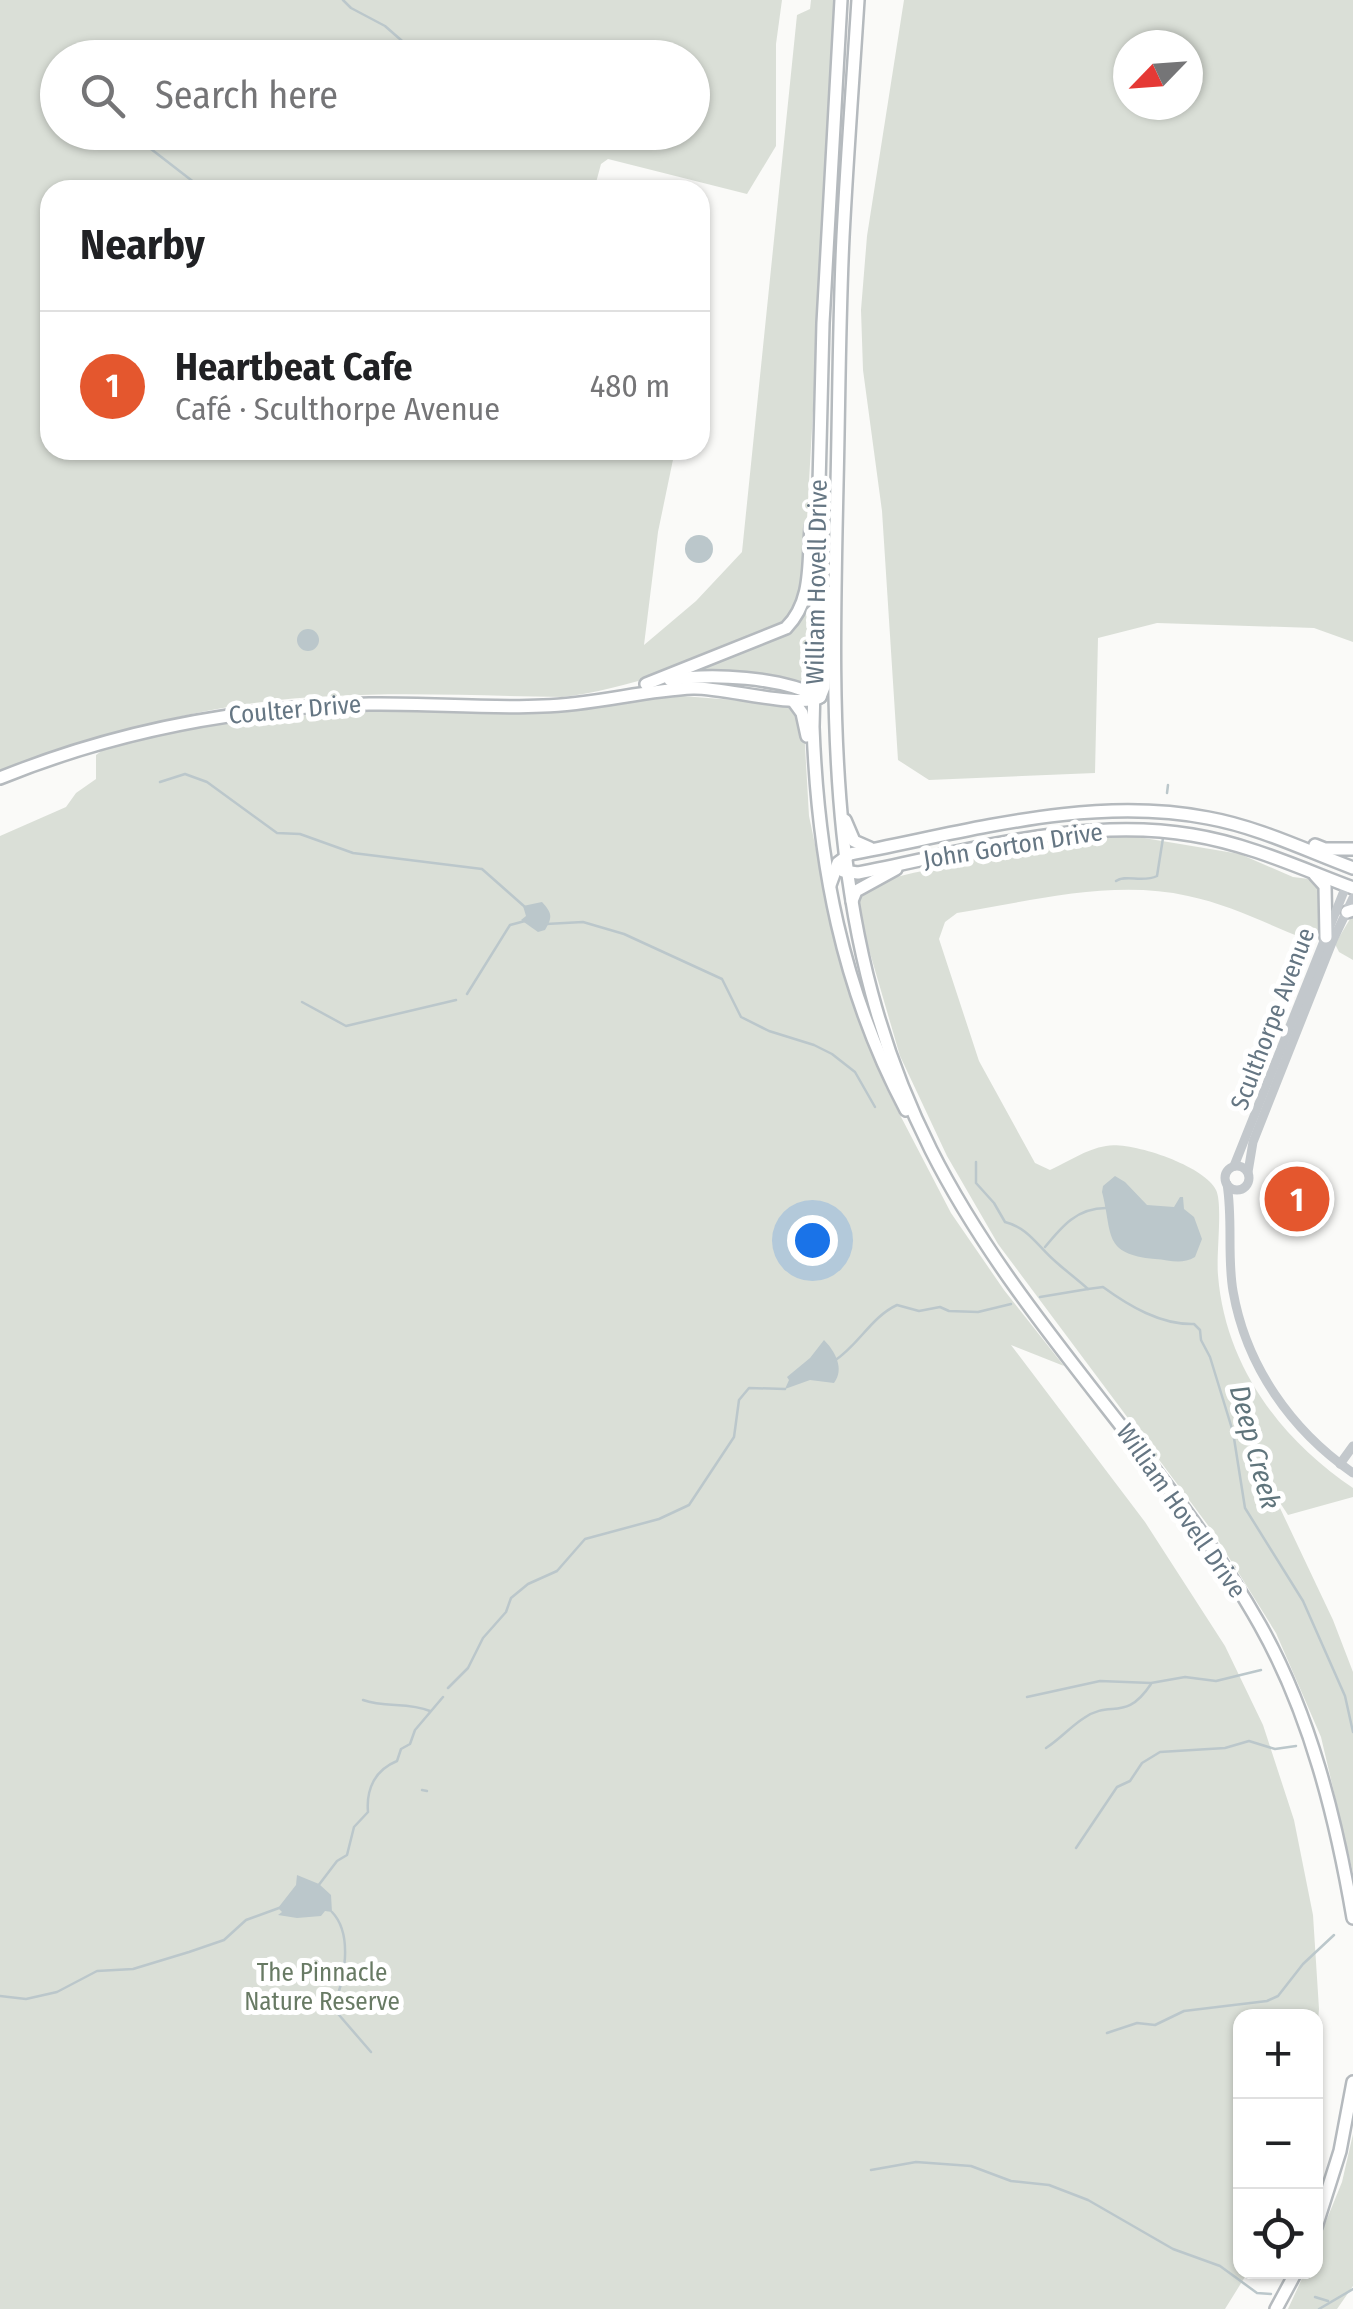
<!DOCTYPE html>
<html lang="en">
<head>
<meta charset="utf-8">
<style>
	:root { --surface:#fff; --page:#f6f6f6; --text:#202124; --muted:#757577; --line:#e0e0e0; --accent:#e4572e }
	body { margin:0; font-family:"Fira Sans Condensed",sans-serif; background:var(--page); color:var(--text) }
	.controls { position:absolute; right:30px; bottom:30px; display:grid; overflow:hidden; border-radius:20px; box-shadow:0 2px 8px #0004 }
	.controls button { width:90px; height:90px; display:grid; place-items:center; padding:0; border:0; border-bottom:2px solid var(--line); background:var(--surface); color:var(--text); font:50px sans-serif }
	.compass { position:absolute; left:1113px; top:30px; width:90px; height:90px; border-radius:50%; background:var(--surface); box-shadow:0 2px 8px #0004; rotate:245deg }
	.you { position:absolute; left:812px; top:1240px; width:35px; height:35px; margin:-25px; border:8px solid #fff; border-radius:50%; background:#1a73e8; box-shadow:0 0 0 15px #1a73e833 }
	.badge { display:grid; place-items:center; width:65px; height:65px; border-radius:50%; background:var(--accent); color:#fff; font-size:32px; font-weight:700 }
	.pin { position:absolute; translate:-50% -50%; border:5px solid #fff; box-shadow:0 2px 10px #0006 }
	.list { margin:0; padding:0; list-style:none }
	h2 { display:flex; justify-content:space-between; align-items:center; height:130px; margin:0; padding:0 40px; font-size:42px }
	h2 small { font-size:32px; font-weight:400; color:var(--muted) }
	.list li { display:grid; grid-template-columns:65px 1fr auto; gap:30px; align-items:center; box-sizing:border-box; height:150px; padding:0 40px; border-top:2px solid var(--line) }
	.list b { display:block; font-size:38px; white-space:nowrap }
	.list p { margin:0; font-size:32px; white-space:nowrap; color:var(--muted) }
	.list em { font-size:32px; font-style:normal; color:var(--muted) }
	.icon { flex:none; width:55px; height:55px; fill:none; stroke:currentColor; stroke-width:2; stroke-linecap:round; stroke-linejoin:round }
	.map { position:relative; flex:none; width:1353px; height:2309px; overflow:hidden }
	.search { position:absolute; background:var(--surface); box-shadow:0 2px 8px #0004; left:40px; top:40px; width:670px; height:110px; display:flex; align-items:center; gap:25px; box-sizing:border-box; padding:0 35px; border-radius:55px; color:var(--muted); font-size:38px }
	.panel { position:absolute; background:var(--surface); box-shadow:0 2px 8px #0004; left:40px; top:180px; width:670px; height:280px; border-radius:30px }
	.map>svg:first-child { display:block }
	.green { fill:#dadfd7; fill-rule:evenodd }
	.water { fill:#bbc7cb }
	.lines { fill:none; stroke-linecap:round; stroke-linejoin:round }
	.stream { stroke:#bbc7cb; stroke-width:2.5 }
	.primary-casing { stroke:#b5babe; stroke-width:16 }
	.tertiary { stroke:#c3c8cc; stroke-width:9 }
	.primary { stroke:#fff; stroke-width:11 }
	.labels { text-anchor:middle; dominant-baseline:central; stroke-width:10; stroke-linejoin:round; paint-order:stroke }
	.street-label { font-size:25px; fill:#657683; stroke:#fff }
	.park-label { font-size:25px; fill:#687a64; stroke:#fff }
	.water-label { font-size:28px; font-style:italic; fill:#60757c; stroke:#fff }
</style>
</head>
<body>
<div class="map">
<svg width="1353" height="2309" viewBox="0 0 1353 2309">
	<rect width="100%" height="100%" fill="#fafaf8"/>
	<g class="green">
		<path d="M0 0H782L776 44V146L747 194 608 159 601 164 594 190H50V450H675L658 532 644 645 696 601 742 552 797 15 810 9 811 0H836L803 589 788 619C726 654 633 689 562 697 486 696 409 692 333 696 218 700 108 732 0 770ZM58 58H692V132H58Z"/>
		<path d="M904 0H1353V642L1314 628 1157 623 1098 638 1095 773 929 780 898 760 882 511 863 370 861 310 867 236ZM1128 45H1188V105H1128Z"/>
		<path d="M809 602 808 686 690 672C728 656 792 641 809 602Z"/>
		<path d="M669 695 760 702 794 708 804 728 809 816 837 949 886 1088 951 1213 1004 1290 1064 1366 1011 1345 1145 1522 1225 1646 1263 1725 1294 1820 1313 1915 1319 2009 1316 2042V2016H1240V2272H1248L1225 2309H0V836L66 807 76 793 96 779V755L107 747 220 721 378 711 577 710Z"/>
		<path d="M1132 836 1240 854 1293 877 1309 879 1321 891 1323 902 1318 935 1305 939C1267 924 1228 904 1188 896 1113 879 1031 901 957 913L945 922 939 939 979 1061 1035 1163 1050 1170C1068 1162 1086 1149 1106 1146 1131 1141 1205 1166 1216 1190 1223 1204 1216 1255 1218 1275 1225 1365 1280 1439 1353 1488V1497L1288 1515 1271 1489 1333 1620 1353 1672V1873L1321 1737 1276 1633 1213 1532 998 1244 947 1156 900 1056 856 905 857 897C880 878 906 875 935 868 1001 853 1065 840 1132 836Z"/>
		<path d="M1353 914V960L1339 952 1335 944Z"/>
		<path d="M1353 2134V2286L1337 2309H1288L1305 2272H1316V2246L1342 2182Z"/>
	</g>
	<g class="water">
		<circle cx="699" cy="549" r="14"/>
		<circle cx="308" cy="640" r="11"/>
		<path d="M542 902C552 913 553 917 545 930L538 932 521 920 526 916 523 906Z"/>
		<path d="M1115 1176 1125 1182 1147 1205 1174 1207 1180 1197H1183L1184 1209 1194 1217 1202 1239 1195 1257C1181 1265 1170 1260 1155 1259 1102 1254 1113 1234 1102 1192L1103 1186Z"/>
		<path d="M824 1340C835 1351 845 1369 834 1383L810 1380 785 1389 789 1380 787 1377 810 1358Z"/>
		<path d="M297 1875 319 1884 331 1895 332 1912 325 1911 321 1916 297 1918 278 1915 282 1912 278 1908 296 1885Z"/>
	</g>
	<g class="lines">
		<g class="stream">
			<path d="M343 0 351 8 385 26 409 47 434 49 456 58"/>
			<path d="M115 132 126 141 151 149 204 190"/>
			<path d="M591 132 597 134"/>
			<path d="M160 782 185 774 207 782 277 833 300 834 353 853 482 869 525 907"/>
			<path d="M1167 793 1168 785"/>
			<path d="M1116 881C1125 874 1143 883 1157 876L1163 838"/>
			<path d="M546 924 583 922 624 934 722 979 741 1017 769 1031 814 1045 832 1054 855 1072 875 1107"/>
			<path d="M467 994 510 925 525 921"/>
			<path d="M302 1002 346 1026 456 1000"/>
			<path d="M976 1162V1183L994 1203 1005 1222C1029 1228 1038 1247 1056 1262 1066 1271 1077 1279 1088 1289L1103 1287C1129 1306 1161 1325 1194 1324L1200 1330 1201 1340 1210 1357 1233 1432 1245 1508 1303 1601 1345 1696 1353 1732"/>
			<path d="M1045 1247C1062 1226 1077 1208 1106 1208"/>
			<path d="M1040 1297 1088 1289"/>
			<path d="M834 1361C858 1346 871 1317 897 1305L919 1311 940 1307 949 1311 978 1312 1011 1304"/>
			<path d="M448 1688 468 1668 483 1638 506 1612 511 1598 528 1584 557 1571 585 1539 659 1519 689 1505 734 1437 739 1400 749 1388 785 1389"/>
			<path d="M1027 1697 1100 1681 1151 1683 1185 1677 1216 1681 1261 1670"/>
			<path d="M363 1700C385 1708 408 1702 430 1711"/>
			<path d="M1046 1748C1060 1739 1070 1727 1084 1718 1111 1699 1125 1723 1151 1684"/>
			<path d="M422 1790 427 1791"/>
			<path d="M1076 1848 1117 1787 1130 1781 1142 1763 1160 1752 1225 1748 1249 1741 1275 1749 1296 1746"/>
			<path d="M318 1886 337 1861 347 1855 354 1827 368 1812C366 1789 375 1770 397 1761L401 1749 410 1744 415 1730 443 1697"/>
			<path d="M332 1912C354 1935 344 1982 333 2008L371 2052"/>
			<path d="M0 1996 26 1999 57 1992 97 1971 133 1969 189 1952 224 1940 246 1920 279 1908"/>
			<path d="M1107 2033 1137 2023 1155 2025 1184 2011 1267 2001 1278 1996 1303 1964 1334 1935"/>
			<path d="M871 2170 916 2162 971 2166 1011 2181 1049 2185 1088 2200 1173 2249 1220 2266 1257 2293 1271 2294"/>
			<path d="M1315 2297 1328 2301"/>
			<path d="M1319 2309 1353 2289"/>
		</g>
		<defs>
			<g id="primary">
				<path d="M841 0 823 323 813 727C818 863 842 989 906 1110"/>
				<path d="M858 0C853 79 847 158 843 237 839 319 839 402 837 484 832 716 824 937 931 1150 1018 1323 1165 1457 1260 1625 1310 1714 1336 1818 1353 1918"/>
				<path d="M670 680C712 673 781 677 819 697"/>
				<path d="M646 684 786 628C813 601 808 563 811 527"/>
				<path d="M820 697 824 687 828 592"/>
				<path d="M794 702 802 713 807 736"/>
				<path d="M0 778C118 730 242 707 369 704 427 703 485 709 543 706 594 705 643 690 693 688 723 687 800 709 820 697"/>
				<path d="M845 820 854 841 870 848"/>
				<path d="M1315 845 1325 849H1353"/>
				<path d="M843 871 858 873C966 852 1082 816 1192 835 1248 844 1300 868 1353 888"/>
				<path d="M1315 875 1325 886 1326 937"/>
				<path d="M830 885 838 863 850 854C967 832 1089 795 1208 818 1258 827 1305 850 1353 868"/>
				<path d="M852 901 856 891 896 869"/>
				<path d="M1347 912 1353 910"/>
				<path d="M1316 2227 1340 2151 1353 2082"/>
				<path d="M1276 2309 1296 2272"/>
			</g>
		</defs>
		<use href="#primary" class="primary-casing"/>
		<g class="tertiary">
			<circle cx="1237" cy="1178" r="12"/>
			<path d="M1234 1166 1346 886"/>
			<path d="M1248 1172 1253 1142 1333 940 1353 898"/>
			<path d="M1227 1184C1233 1220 1227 1256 1233 1291 1246 1366 1291 1430 1353 1473"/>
			<path d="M1340 1464 1353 1446"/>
		</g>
		<use href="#primary" class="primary"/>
	</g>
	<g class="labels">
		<g class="street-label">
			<text transform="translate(817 582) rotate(-89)">William Hovell Drive</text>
			<text transform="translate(295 710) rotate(-5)">Coulter Drive</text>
			<text transform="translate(1013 846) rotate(-9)">John Gorton Drive</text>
			<text transform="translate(1273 1019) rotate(-69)">Sculthorpe Avenue</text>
			<text transform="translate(1181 1511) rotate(55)">William Hovell Drive</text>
		</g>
		<g class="park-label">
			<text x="322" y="1973">The Pinnacle<tspan x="322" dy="29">Nature Reserve</tspan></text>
		</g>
		<g class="water-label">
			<text transform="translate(1255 1447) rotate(75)">Deep Creek</text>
		</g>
	</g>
</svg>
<div class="controls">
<button>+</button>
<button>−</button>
<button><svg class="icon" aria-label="locate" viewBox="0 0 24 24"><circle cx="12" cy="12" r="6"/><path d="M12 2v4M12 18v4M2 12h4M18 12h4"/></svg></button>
</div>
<svg class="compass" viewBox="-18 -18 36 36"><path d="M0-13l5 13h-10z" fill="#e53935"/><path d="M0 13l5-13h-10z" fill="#757577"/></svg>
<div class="you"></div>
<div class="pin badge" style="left:1297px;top:1199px">1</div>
<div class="search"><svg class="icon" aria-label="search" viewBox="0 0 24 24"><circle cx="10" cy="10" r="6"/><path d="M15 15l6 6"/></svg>Search here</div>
<section class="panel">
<h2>Nearby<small></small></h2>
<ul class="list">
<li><span class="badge">1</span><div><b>Heartbeat Cafe</b><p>Café · Sculthorpe Avenue</p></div><em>480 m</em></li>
</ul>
</section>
</div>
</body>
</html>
